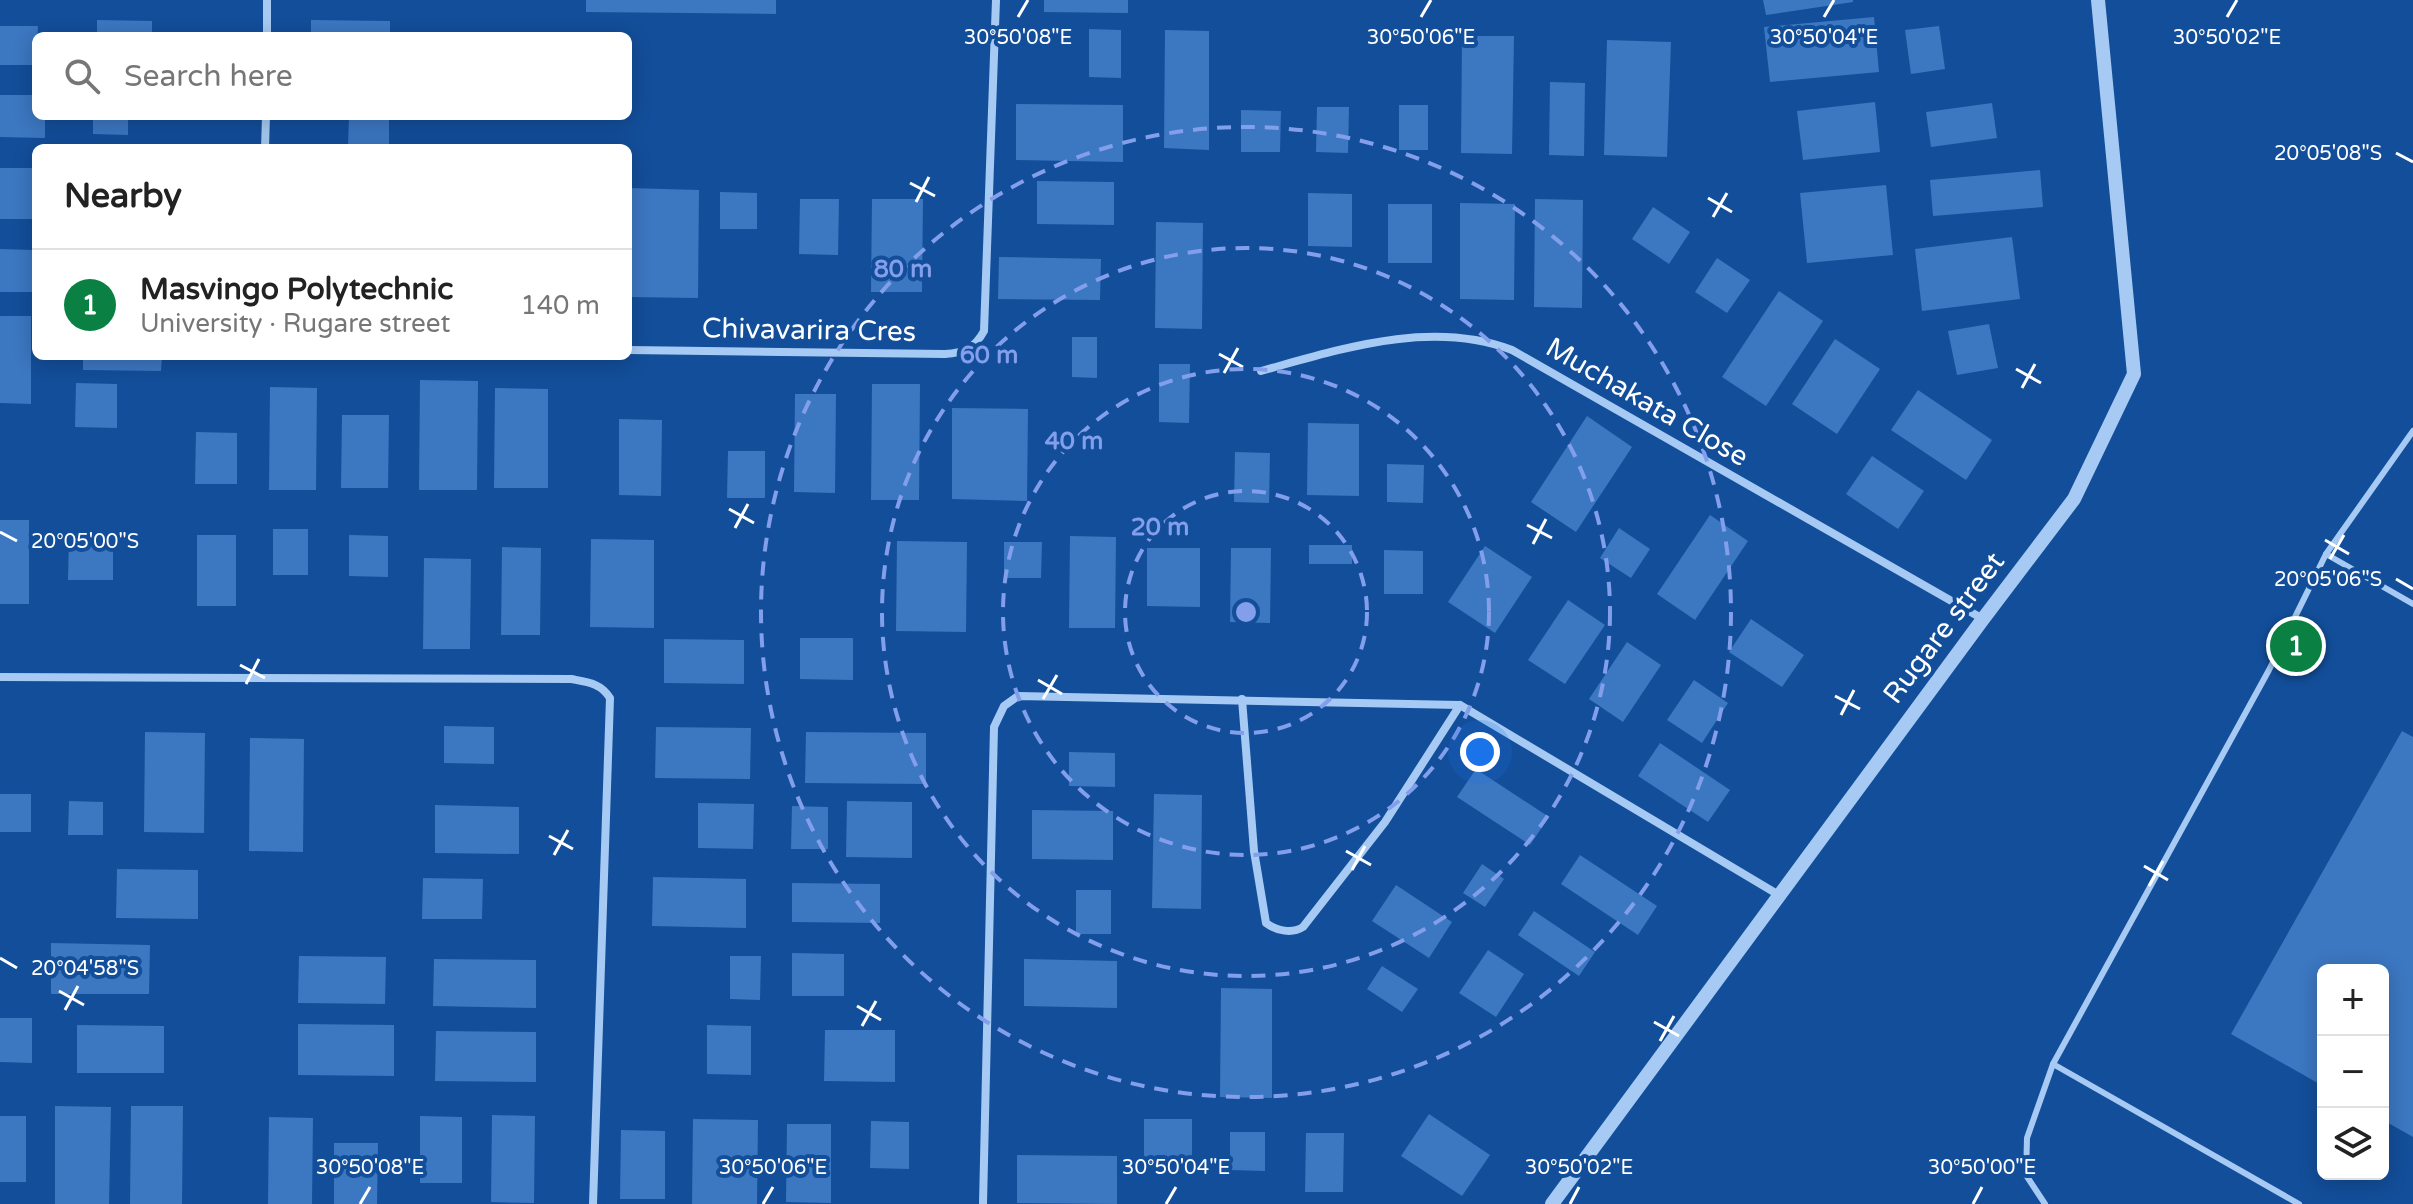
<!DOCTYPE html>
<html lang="en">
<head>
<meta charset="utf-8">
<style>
	:root { --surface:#fff; --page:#f6f6f6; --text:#222; --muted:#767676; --line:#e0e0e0; --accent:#0b8043 }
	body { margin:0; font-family:"Varela Round",sans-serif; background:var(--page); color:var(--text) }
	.controls { position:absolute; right:24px; bottom:24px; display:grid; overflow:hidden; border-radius:12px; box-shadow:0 4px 20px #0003 }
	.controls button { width:72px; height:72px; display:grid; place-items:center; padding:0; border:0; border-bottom:2px solid var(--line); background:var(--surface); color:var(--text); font:40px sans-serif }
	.you { position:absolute; left:1480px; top:752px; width:28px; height:28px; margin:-20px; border:6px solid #fff; border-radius:50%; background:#1a73e8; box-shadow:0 0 0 12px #1a73e833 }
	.badge { display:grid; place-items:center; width:52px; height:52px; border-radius:50%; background:var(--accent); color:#fff; font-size:26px; font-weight:700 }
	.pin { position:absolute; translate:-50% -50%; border:4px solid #fff; box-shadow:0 2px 8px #0006 }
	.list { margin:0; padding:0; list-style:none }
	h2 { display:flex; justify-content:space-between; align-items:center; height:104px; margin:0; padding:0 32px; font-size:34px }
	h2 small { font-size:26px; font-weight:400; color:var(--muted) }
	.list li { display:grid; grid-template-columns:52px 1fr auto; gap:24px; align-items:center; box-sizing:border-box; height:112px; padding:0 32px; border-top:2px solid var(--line) }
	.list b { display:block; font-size:30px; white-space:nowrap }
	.list p { margin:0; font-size:26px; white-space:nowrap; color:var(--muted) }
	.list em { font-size:26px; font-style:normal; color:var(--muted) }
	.icon { flex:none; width:44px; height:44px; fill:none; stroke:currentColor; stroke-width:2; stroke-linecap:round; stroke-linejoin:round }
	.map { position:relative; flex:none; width:2413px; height:1204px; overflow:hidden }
	.search { position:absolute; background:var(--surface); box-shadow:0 4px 20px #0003; left:32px; top:32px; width:600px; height:88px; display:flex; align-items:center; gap:20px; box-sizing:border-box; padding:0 28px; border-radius:12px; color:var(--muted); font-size:30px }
	.panel { position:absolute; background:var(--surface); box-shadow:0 4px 20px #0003; left:32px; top:144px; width:600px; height:216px; border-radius:12px }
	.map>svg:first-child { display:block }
	.building { fill:#3c77c1 }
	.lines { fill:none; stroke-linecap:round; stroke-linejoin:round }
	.service { stroke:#a6caf3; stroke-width:6 }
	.minor { stroke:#a6caf3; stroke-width:8 }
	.tertiary { stroke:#a6caf3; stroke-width:14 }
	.ticks { fill:none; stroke:#fff; stroke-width:3 }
	.ring { fill:none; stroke:#839eea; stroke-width:4; stroke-dasharray:14 10 }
	.labels { text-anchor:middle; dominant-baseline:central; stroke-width:8; stroke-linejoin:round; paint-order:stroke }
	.street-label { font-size:28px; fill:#fff; stroke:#134e9a }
	.ticks-label { font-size:20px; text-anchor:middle; fill:#fff; stroke:#134e9a; stroke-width:8; stroke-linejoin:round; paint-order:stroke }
	.centre { fill:#839eea; stroke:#134e9a; stroke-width:4 }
	.ring-label { font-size:24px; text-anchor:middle; font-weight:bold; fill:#839eea; stroke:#134e9a; stroke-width:8; stroke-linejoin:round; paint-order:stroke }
</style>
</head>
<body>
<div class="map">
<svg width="2413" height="1204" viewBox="0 0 2413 1204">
	<rect width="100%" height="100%" fill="#134e9a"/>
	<g class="building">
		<path d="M586 0H776V14L586 12Z"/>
		<path d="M1044 0H1128V13L1044 12Z"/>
		<path d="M1763 0H1853V2L1766 15Z"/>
		<path d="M1874 17 1879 72 1770 82 1764 27Z"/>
		<path d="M97 20 152 21V36H97Z"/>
		<path d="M311 20 390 21V36H311Z"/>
		<path d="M0 26H38L36 65H0Z"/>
		<path d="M1939 26 1945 69 1911 74 1905 30Z"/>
		<path d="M1089 29 1121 30V78L1089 77Z"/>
		<path d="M1165 30 1209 31V150L1164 148Z"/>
		<path d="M1462 36H1514L1512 154 1461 153Z"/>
		<path d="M1607 40 1671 42 1667 157 1604 155Z"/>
		<path d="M1550 82 1585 83 1584 156 1549 155Z"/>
		<path d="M0 95H36V116H45V138L0 137Z"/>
		<path d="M1875 102 1880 152 1803 160 1797 111Z"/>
		<path d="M1992 103 1997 138 1931 147 1926 112Z"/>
		<path d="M1016 104 1123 105V162L1016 160Z"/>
		<rect x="1399" y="105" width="29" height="45"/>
		<path d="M1317 107H1349L1348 153 1316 152Z"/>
		<path d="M1241 110 1281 111 1280 152H1241Z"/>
		<path d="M93 116H128V135L93 134Z"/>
		<path d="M349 116H389V148L348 147Z"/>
		<rect x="0" y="168" width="36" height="51"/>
		<path d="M2040 170 2043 207 1933 216 1930 180Z"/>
		<path d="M1037 181 1114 182V225L1037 224Z"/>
		<path d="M1886 185 1893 255 1807 263 1800 193Z"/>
		<path d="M628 188 699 190 698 298 628 297Z"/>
		<path d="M720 192 757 193V229H720Z"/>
		<path d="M1308 193 1352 194V247L1308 246Z"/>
		<path d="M800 199H839L838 255 799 254Z"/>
		<path d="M872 199H923L922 292H871Z"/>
		<path d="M1535 199 1583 200 1582 308 1534 307Z"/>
		<path d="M1460 203 1515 204 1514 300 1460 299Z"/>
		<rect x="1388" y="204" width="44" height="59"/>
		<path d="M1653 207 1690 232 1669 264 1632 239Z"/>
		<path d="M1156 222 1203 223 1202 329 1155 328Z"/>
		<path d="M2012 237 2020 299 1922 311 1915 249Z"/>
		<path d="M0 249 33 250 32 292H0Z"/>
		<path d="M999 257 1101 259 1100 300 998 299Z"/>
		<path d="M1717 258 1750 280 1727 313 1695 292Z"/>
		<path d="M1779 291 1823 321 1766 406 1722 377Z"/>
		<path d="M0 316H31V404L0 403Z"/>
		<path d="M1989 324 1998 368 1957 375 1948 331Z"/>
		<path d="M1072 337H1097V378L1072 377Z"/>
		<path d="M1835 339 1880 369 1837 434 1792 404Z"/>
		<path d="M83 356H162L161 371 83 370Z"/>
		<path d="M1159 364H1190L1189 423 1159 422Z"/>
		<path d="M420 380 478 381 477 490H419Z"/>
		<path d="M76 383 117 384V428L75 427Z"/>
		<path d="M872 384H920L919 500H871Z"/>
		<path d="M270 387 317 388 316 490H269Z"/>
		<path d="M495 388 548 389V488H494Z"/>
		<path d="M1918 390 1992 440 1966 480 1891 430Z"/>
		<path d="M795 394H836L835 493 794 492Z"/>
		<path d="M952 408 1028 409 1027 501 952 499Z"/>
		<path d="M342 415H389L388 488H341Z"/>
		<path d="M1587 416 1632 447 1576 532 1531 502Z"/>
		<path d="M619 419 662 420 661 496 619 495Z"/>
		<path d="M1308 423 1359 424V496L1307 495Z"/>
		<path d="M196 432 237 433V484H195Z"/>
		<path d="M728 451H765V498H727Z"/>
		<path d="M1235 452 1270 453 1269 503 1234 502Z"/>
		<path d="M1872 456 1924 491 1898 529 1846 494Z"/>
		<path d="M1387 464 1424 465 1423 503 1387 502Z"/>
		<path d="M1710 515 1748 541 1695 620 1657 594Z"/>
		<rect x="0" y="520" width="29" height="84"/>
		<path d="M1619 528 1650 549 1631 578 1600 558Z"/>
		<rect x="273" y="529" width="35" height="46"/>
		<rect x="197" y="535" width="39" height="71"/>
		<path d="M349 535 388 536V577L349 576Z"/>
		<path d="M1070 536 1116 537 1115 628H1069Z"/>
		<path d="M69 537 113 538V580H68Z"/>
		<path d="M591 539 654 540V628L590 627Z"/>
		<path d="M897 541 967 542 966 632 896 631Z"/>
		<path d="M1004 542H1042L1041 578H1004Z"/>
		<rect x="1309" y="545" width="43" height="19"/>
		<path d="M1485 546 1532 577 1495 633 1448 602Z"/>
		<path d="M502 547 541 548 540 635H501Z"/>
		<path d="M1147 548H1200V607L1147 606Z"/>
		<path d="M1231 548H1271L1270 623 1230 622Z"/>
		<path d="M1384 550 1423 551V594H1384Z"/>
		<path d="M424 558 471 559 470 649H423Z"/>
		<path d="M1568 600 1605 625 1565 684 1528 660Z"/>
		<path d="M1751 619 1804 655 1782 687 1729 652Z"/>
		<path d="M800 638H853V680L800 679Z"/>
		<path d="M664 639 744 640V684L664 683Z"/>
		<path d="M1627 642 1661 665 1623 722 1589 699Z"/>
		<path d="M1694 680 1728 703 1702 743 1667 720Z"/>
		<path d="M444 726 494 727V764L444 763Z"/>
		<path d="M656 727 751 728 750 779 655 778Z"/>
		<path d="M2402 731 2413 737V1137L2383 1120V970H2323V1086L2231 1034Z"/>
		<path d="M145 732 205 733 204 833 144 832Z"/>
		<path d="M806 732 926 733V784L805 783Z"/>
		<path d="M250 738 304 739 303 852 249 851Z"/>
		<path d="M1660 743 1730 790 1708 822 1638 776Z"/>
		<path d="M1069 752 1115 753V787L1069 786Z"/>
		<path d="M1476 769 1549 817 1530 845 1457 797Z"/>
		<rect x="0" y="794" width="31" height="38"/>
		<path d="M1154 794 1202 795 1201 909 1152 908Z"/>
		<path d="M69 801 103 802V835H68Z"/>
		<path d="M847 801 912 802V858L846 857Z"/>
		<path d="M698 803 754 804 753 849 698 848Z"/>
		<path d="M435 805 519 807V854L435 853Z"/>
		<path d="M792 806 828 807V849H791Z"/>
		<path d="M1032 810 1113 811V860L1032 859Z"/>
		<path d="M1580 855 1657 906 1638 935 1561 884Z"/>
		<path d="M1482 864 1504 879 1485 907 1463 893Z"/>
		<path d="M117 869 198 870V919L116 918Z"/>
		<path d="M653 877 746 879V928L652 926Z"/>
		<path d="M423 878 483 879 482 919H422Z"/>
		<path d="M792 883 880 884V923L792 922Z"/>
		<path d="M1396 885 1452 922 1429 958 1372 921Z"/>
		<rect x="1076" y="890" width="35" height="44"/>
		<path d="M1534 911 1595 952 1579 976 1518 935Z"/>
		<path d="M51 943 150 945 149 994H51Z"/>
		<path d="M1488 950 1524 974 1496 1017 1459 993Z"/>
		<path d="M792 953 844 954V996H792Z"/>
		<path d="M299 956 386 957 385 1004 298 1003Z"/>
		<path d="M730 956H761L760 1000 730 999Z"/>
		<path d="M434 959 536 960V1008L433 1006Z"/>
		<path d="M1024 959 1117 961V1008L1024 1006Z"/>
		<path d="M1382 966 1418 989 1402 1012 1367 989Z"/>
		<path d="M1221 988 1272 989V1098L1220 1097Z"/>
		<path d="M0 1018H32V1063L0 1062Z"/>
		<path d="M298 1024 394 1025V1076L298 1075Z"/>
		<path d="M77 1025 164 1026V1073H77Z"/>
		<path d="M707 1025 751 1026V1075L707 1074Z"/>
		<path d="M825 1030H895V1082L824 1081Z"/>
		<path d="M436 1031 536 1032V1082L435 1081Z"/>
		<path d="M55 1106 111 1107 109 1204H55Z"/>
		<path d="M131 1106H183L182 1204H130Z"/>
		<path d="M1429 1114 1490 1155 1462 1196 1401 1156Z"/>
		<path d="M492 1115 535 1116 534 1203 491 1202Z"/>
		<rect x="0" y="1116" width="26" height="66"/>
		<path d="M420 1116 462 1117V1183H420Z"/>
		<path d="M269 1117 313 1118 312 1204H268Z"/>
		<path d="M693 1119 758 1120 757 1204H692Z"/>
		<rect x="1144" y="1119" width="48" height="50"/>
		<path d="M871 1121 909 1122V1169L870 1168Z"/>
		<path d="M787 1124H831V1203L786 1202Z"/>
		<path d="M621 1130 665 1131V1199H620Z"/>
		<path d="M1230 1132H1265V1171L1230 1170Z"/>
		<path d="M1306 1133H1344L1343 1192H1305Z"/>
		<path d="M334 1143H378L377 1204H334Z"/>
		<path d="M1017 1155 1117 1156V1204L1017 1203Z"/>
	</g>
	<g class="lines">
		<g class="service">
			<path d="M2326 554 2413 604"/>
			<path d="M2053 1064 2299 1204"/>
			<path d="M2045 1204 2026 1175 2027 1138 2053 1064 2269 670 2326 554 2413 431"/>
		</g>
		<g class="minor">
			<path d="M267 36V0"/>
			<path d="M265 148 266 116"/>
			<path d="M628 350 945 354C963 353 975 348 984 331L996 0"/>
			<path d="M1261 371C1341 349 1431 319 1512 350L1983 619"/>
			<path d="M0 677 571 679C587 682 601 683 610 698L593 1204"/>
			<path d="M1242 699 1254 851 1266 923C1277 931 1292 934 1303 927L1385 822 1460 705"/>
			<path d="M983 1204 994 727 1004 706 1018 696 1460 705 1779 895"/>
		</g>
		<path class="tertiary" d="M1552 1204 1983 619 2074 499 2134 374 2098 0"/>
	</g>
	<path class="ticks" d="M1018 17 1028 0M1421 17 1431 0M1824 17 1834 0M2227 17 2237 0M2396 153 2413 162M910 183 935 196M1708 198 1732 212M916 202 929 177M1713 217 1727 193M1219 354 1243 367M2016 369 2041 383M1224 373 1238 348M2022 388 2035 364M729 509 754 523M1527 525 1552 538M735 528 748 504M0 532 17 541M2325 540 2349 554M1533 544 1546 519M2330 559 2344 535M2396 579 2413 589M240 665 265 678M1038 680 1062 694M246 684 259 659M1835 696 1860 709M1043 699 1057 675M1841 715 1854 690M549 836 573 849M1346 851 1371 865M554 855 568 830M2144 866 2168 880M1352 870 1365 846M2149 886 2163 861M0 958 17 968M59 991 84 1005M857 1006 881 1020M65 1010 78 986M1654 1022 1679 1036M862 1026 876 1001M1660 1041 1674 1016M360 1204 370 1187M763 1204 773 1187M1166 1204 1176 1187M1570 1204 1579 1187M1973 1204 1982 1187"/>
	<g class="ring">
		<circle cx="1246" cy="612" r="121"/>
		<circle cx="1246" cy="612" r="243"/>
		<circle cx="1246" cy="612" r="364"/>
		<circle cx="1246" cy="612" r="485"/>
	</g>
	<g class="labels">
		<g class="street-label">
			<text transform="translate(809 330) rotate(1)">Chivavarira Cres</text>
			<text transform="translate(1647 402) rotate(30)">Muchakata Close</text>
			<text transform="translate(1944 628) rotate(-53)">Rugare street</text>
		</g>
	</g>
	<g class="ticks-label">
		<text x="1018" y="44">30°50'08"E</text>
		<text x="1421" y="44">30°50'06"E</text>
		<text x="1824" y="44">30°50'04"E</text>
		<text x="2227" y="44">30°50'02"E</text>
		<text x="2328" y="160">20°05'08"S</text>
		<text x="85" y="548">20°05'00"S</text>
		<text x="2328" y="586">20°05'06"S</text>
		<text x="85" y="975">20°04'58"S</text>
		<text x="370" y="1174">30°50'08"E</text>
		<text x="773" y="1174">30°50'06"E</text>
		<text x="1176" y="1174">30°50'04"E</text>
		<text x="1579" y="1174">30°50'02"E</text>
		<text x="1982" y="1174">30°50'00"E</text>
	</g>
	<circle cx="1246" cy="612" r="12" class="centre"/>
	<g class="ring-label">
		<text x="903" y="277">80 m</text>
		<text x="989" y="363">60 m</text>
		<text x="1074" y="449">40 m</text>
		<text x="1160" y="535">20 m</text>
	</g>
</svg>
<div class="controls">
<button>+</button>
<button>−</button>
<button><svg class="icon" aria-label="layers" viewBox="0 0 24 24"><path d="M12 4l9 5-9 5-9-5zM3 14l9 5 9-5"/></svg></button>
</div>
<div class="you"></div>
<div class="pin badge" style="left:2296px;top:646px">1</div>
<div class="search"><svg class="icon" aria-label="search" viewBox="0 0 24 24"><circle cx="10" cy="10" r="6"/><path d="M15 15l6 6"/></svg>Search here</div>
<section class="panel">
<h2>Nearby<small></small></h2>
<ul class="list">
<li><span class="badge">1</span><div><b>Masvingo Polytechnic</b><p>University · Rugare street</p></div><em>140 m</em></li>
</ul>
</section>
</div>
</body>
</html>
